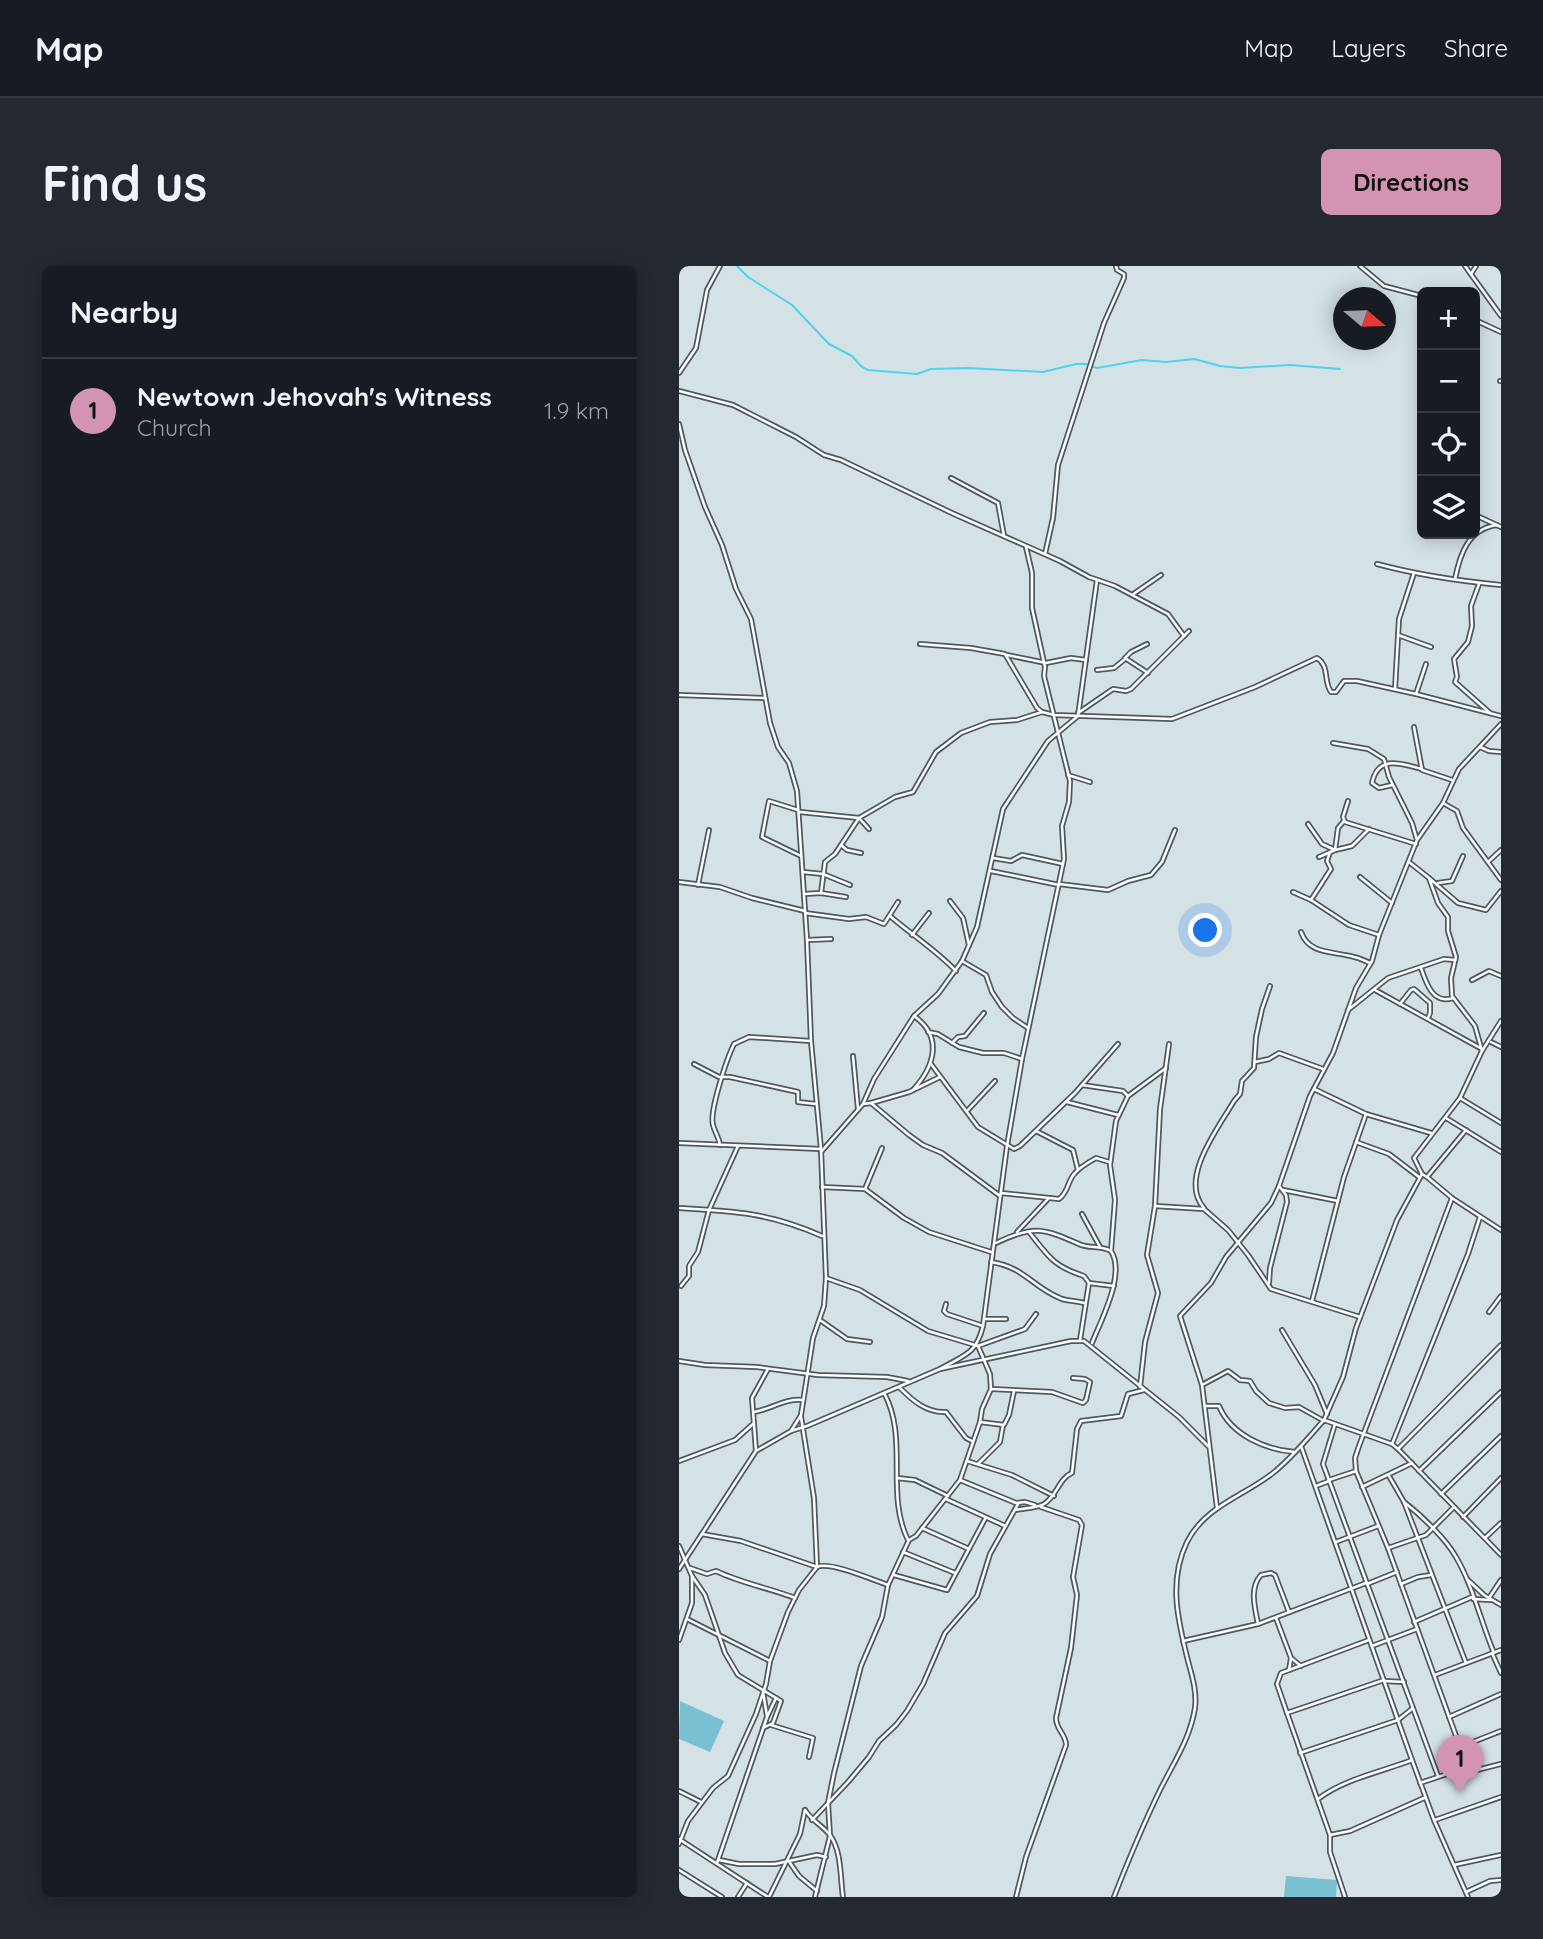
<!DOCTYPE html>
<html lang="en">
<head>
<meta charset="utf-8">
<style>
	:root { --surface:#171b24; --page:#242831; --text:#f1f3f6; --muted:#9ea1a6; --line:#363941; --accent:#d294b0 }
	body { margin:0; font-family:Quicksand,sans-serif; background:var(--page); color:var(--text) }
	.controls { position:absolute; right:21px; top:21px; display:grid; overflow:hidden; border-radius:10px; box-shadow:0 4px 18px #0003 }
	.controls button { width:63px; height:63px; display:grid; place-items:center; padding:0; border:0; border-bottom:2px solid var(--line); background:var(--surface); color:var(--text); font:35px sans-serif }
	.compass { position:absolute; left:654px; top:21px; width:63px; height:63px; border-radius:50%; background:var(--surface); box-shadow:0 4px 18px #0003; rotate:109deg }
	.you { position:absolute; left:527px; top:665px; width:24px; height:24px; margin:-18px; border:5px solid #fff; border-radius:50%; background:#1a73e8; box-shadow:0 0 0 10px #1a73e833 }
	.badge { display:grid; place-items:center; width:46px; height:46px; border-radius:50%; background:var(--accent); color:#111; font-size:23px; font-weight:700 }
	.pin { position:absolute; translate:-50% -58px; filter:drop-shadow(0 2px 4px #0008) }
	.pin::after { content:''; position:absolute; top:37px; width:24px; height:21px; background:inherit; clip-path:polygon(0 0,100% 0,50% 100%) }
	.list { margin:0; padding:0; list-style:none }
	h2 { display:flex; justify-content:space-between; align-items:center; height:91px; margin:0; padding:0 28px; font-size:30px }
	h2 small { font-size:23px; font-weight:400; color:var(--muted) }
	.list li { display:grid; grid-template-columns:46px 1fr auto; gap:21px; align-items:center; box-sizing:border-box; height:105px; padding:0 28px; border-top:2px solid var(--line) }
	.list b { display:block; font-size:26px; white-space:nowrap }
	.list p { margin:0; font-size:23px; white-space:nowrap; color:var(--muted) }
	.list em { font-size:23px; font-style:normal; color:var(--muted) }
	.icon { flex:none; width:38px; height:38px; fill:none; stroke:currentColor; stroke-width:2; stroke-linecap:round; stroke-linejoin:round }
	.map { position:relative; flex:none; width:822px; height:1631px; overflow:hidden; border-radius:10px }
	header { display:flex; align-items:center; gap:42px; box-sizing:border-box; height:98px; padding:0 35px; background:var(--surface); border-bottom:2px solid var(--line) }
	header strong { font-size:33px }
	nav { display:flex; gap:38px; margin-inline-start:auto; font-size:24px }
	.intro { display:flex; align-items:center; justify-content:space-between; box-sizing:border-box; height:168px; padding:0 42px }
	h1 { margin:0; font-size:49px }
	.button { padding:18px 32px; border-radius:10px; background:var(--accent); color:#111; font-size:24px; font-weight:700 }
	main { display:flex; gap:42px; padding:0 42px }
	aside { flex:1; background:var(--surface); border-radius:10px; box-shadow:0 4px 18px #0003 }
	.map>svg:first-child { display:block }
	.park { fill:#79c0d2 }
	.lines { fill:none; stroke-linecap:round; stroke-linejoin:round }
	.stream { stroke:#4fd2f0; stroke-width:2 }
	.street-casing { stroke:#4f5a5e; stroke-width:6 }
	.street { stroke:#fff; stroke-width:2.5 }
</style>
</head>
<body>
<header>
<strong>Map</strong>
<nav><a>Map</a><a>Layers</a><a>Share</a></nav>
</header>
<div class="intro"><h1>Find us</h1><a class="button">Directions</a></div>
<main>
<aside>
<h2>Nearby<small></small></h2>
<ul class="list">
<li><span class="badge">1</span><div><b>Newtown Jehovah's Witness</b><p>Church</p></div><em>1.9 km</em></li>
</ul>
</aside>
<div class="map">
<svg width="822" height="1631" viewBox="0 0 822 1631">
	<rect width="100%" height="100%" fill="#d4e2e6"/>
	<g class="park">
		<path d="M1 1435 45 1455 31 1486 0 1473Z"/>
		<path d="M607 1610 658 1614 657 1631H605Z"/>
	</g>
	<g class="lines">
		<path class="stream" d="M58 0 69 11 113 39 150 78 173 90 183 101 189 104 238 108 252 103 289 102 364 106 397 98H407L418 102 463 94 487 96 515 93 541 100 561 102 611 99 661 103"/>
		<defs>
			<g id="street">
				<path d="M681 0 705 20 743 30"/>
				<path d="M786 0 822 50"/>
				<path d="M792 8 797 0"/>
				<path d="M796 54 822 66"/>
				<path d="M0 107 17 82 28 24 41 0"/>
				<path d="M821 115H822"/>
				<path d="M0 125 54 139 117 171 145 189 162 194 275 248 381 295 410 311 436 320 489 348 505 370"/>
				<path d="M0 158 6 184 26 241 43 279 57 323 72 353 91 457 99 481 110 497 118 525 128 674 132 775 142 883 147 1012 145 1040 134 1072 122 1149 112 1165"/>
				<path d="M272 212 319 237 325 270"/>
				<path d="M796 249 822 261"/>
				<path d="M747 270 748 268"/>
				<path d="M366 288 374 252 379 199 425 57 445 12V8L438 4 437 0"/>
				<path d="M698 298C739 309 780 315 822 319"/>
				<path d="M776 313C781 288 789 263 818 259"/>
				<path d="M800 318 792 340 793 360 789 376 775 393 778 411 776 416 811 447"/>
				<path d="M453 329 482 309"/>
				<path d="M719 369 752 381"/>
				<path d="M241 378 292 382 326 388 358 442 363 446 375 449 493 453 576 421 638 392C651 400 644 415 652 426H657L665 415H678L737 428 822 450"/>
				<path d="M468 378 452 386 446 392 469 407"/>
				<path d="M328 389 367 397 392 392 407 394"/>
				<path d="M418 404 435 402 446 393"/>
				<path d="M716 423 720 353 735 307"/>
				<path d="M737 428 747 398"/>
				<path d="M0 429 85 432"/>
				<path d="M399 447 434 423 447 425 452 423 510 365"/>
				<path d="M735 461 743 504 773 514"/>
				<path d="M654 477 689 483 705 493 710 511 733 557 738 574"/>
				<path d="M801 481 810 485 822 486"/>
				<path d="M389 509 411 516"/>
				<path d="M713 519 700 522 693 517C699 488 723 498 743 503"/>
				<path d="M669 535 664 551 666 556 737 578"/>
				<path d="M764 537 778 545 784 562 822 614"/>
				<path d="M119 544 90 535 83 571 122 590"/>
				<path d="M121 546 180 552 216 531 234 526 257 486 282 467 311 456 338 454 363 446"/>
				<path d="M629 558 643 578 656 584 659 562 665 555"/>
				<path d="M162 579 168 584 182 587"/>
				<path d="M640 591 656 584 673 580 690 563"/>
				<path d="M314 592 332 595 343 589 384 598"/>
				<path d="M730 596 750 612 759 637 769 651V665L777 691 772 712 773 730 796 760 803 785"/>
				<path d="M809 596 822 584"/>
				<path d="M312 605 380 619"/>
				<path d="M124 606 144 608 171 619"/>
				<path d="M681 611 713 637"/>
				<path d="M750 612 779 637 807 644 822 625"/>
				<path d="M0 616 41 621 73 632 126 645"/>
				<path d="M759 617 773 615 784 590"/>
				<path d="M380 618 429 624 449 615 472 609 483 596 496 564"/>
				<path d="M19 619 30 564"/>
				<path d="M614 626 632 634 670 659 700 669"/>
				<path d="M142 627 146 596 156 588 180 552 190 563"/>
				<path d="M125 628 142 627 167 631"/>
				<path d="M632 634 652 603 648 595 651 586"/>
				<path d="M271 635 284 652 290 679"/>
				<path d="M126 647 170 653 187 651 205 658 219 636"/>
				<path d="M211 650C233 669 257 684 277 705"/>
				<path d="M622 666C630 689 655 685 675 691 681 692 686 695 691 697"/>
				<path d="M233 669 250 647"/>
				<path d="M128 674 152 673"/>
				<path d="M283 695 307 709 313 726 323 741 334 752 349 762"/>
				<path d="M742 702C747 717 754 739 774 732"/>
				<path d="M793 714 810 705 822 710"/>
				<path d="M696 724 803 783"/>
				<path d="M721 738 732 724 735 723 751 737V747L749 752"/>
				<path d="M669 744 709 712 765 693 776 694"/>
				<path d="M249 766 259 768 280 781 304 787H325L343 793"/>
				<path d="M812 776 822 781"/>
				<path d="M273 777 279 771 286 770 305 747"/>
				<path d="M174 790 179 843"/>
				<path d="M576 796 590 793 600 787 644 803"/>
				<path d="M15 798 40 811H51L119 826V836L137 838"/>
				<path d="M252 798 299 861 335 883 341 880 396 827 439 778"/>
				<path d="M403 819 444 825 449 830"/>
				<path d="M635 823 687 848 752 867"/>
				<path d="M234 824C255 801 265 771 235 750"/>
				<path d="M781 832 822 857"/>
				<path d="M388 836 439 849"/>
				<path d="M192 837 230 826 261 811"/>
				<path d="M184 838 192 837 230 869 244 879 263 887 321 930"/>
				<path d="M288 845 316 815"/>
				<path d="M767 852 822 886"/>
				<path d="M357 865 394 884 399 904"/>
				<path d="M677 876 710 888 740 911"/>
				<path d="M0 877 142 883"/>
				<path d="M41 879C40 871 36 867 34 859 30 846 48 792 55 778L70 771 132 775"/>
				<path d="M142 886 184 838 195 813 235 750 259 728 283 695 298 661 324 543 369 475 399 450 418 314"/>
				<path d="M743 908 735 892 781 832 803 785 822 755"/>
				<path d="M743 908 748 911 787 864"/>
				<path d="M748 911 773 932 822 964"/>
				<path d="M143 921 186 923 225 952 250 966 312 986"/>
				<path d="M186 923 203 882"/>
				<path d="M604 924 659 935"/>
				<path d="M322 927 380 933C390 926 388 915 396 907 401 901 410 896 417 892L430 896"/>
				<path d="M476 940 525 943 549 964 569 989 592 1023 681 1051"/>
				<path d="M0 942C56 945 91 947 143 970"/>
				<path d="M525 942C499 913 540 861 555 835L561 828 563 815 575 802 577 771 583 743 591 720"/>
				<path d="M403 948 421 981"/>
				<path d="M338 966 369 933"/>
				<path d="M350 966C370 991 374 1000 405 1010L410 1017 435 1020"/>
				<path d="M317 977C354 959 364 962 400 978 410 983 421 979 432 985"/>
				<path d="M312 996C346 1001 354 1022 383 1033 390 1035 398 1035 405 1037"/>
				<path d="M590 1017 591 1002 608 936 607 929 600 920"/>
				<path d="M2 1020 10 1010V1000L19 986 30 944 59 880"/>
				<path d="M633 1035 665 911 687 848"/>
				<path d="M267 1038 265 1045 268 1048 304 1060"/>
				<path d="M810 1046 822 1030"/>
				<path d="M306 1053H327"/>
				<path d="M141 1054 168 1073 191 1076"/>
				<path d="M603 1064 636 1119 648 1148"/>
				<path d="M401 1074 410 1017"/>
				<path d="M413 1077C422 1054 447 1008 432 985L436 934 431 899 437 855 449 830 487 802"/>
				<path d="M299 1080 346 1063 357 1048"/>
				<path d="M0 1095 26 1099 78 1101 139 1109 208 1111 229 1115"/>
				<path d="M261 1103C285 1089 297 1089 304 1060L328 880 343 793 385 593 383 560 390 536 391 515 365 410 366 401 353 342V307L347 281"/>
				<path d="M523 1119 549 1105 561 1114 571 1115 577 1125 590 1137 606 1142 620 1141 645 1155"/>
				<path d="M220 1121C233 1134 247 1147 267 1146L287 1172 293 1175"/>
				<path d="M461 1121 466 1076 479 1027 468 989 476 940 481 843 490 778"/>
				<path d="M312 1123 373 1126 404 1137 407 1134 411 1116 406 1113 394 1112"/>
				<path d="M205 1127C230 1172 206 1228 229 1274"/>
				<path d="M526 1140H540C552 1169 587 1184 616 1186"/>
				<path d="M75 1146C93 1143 106 1132 124 1134"/>
				<path d="M645 1154 664 1111 677 1062 718 954 743 908"/>
				<path d="M301 1156 325 1159 330 1149 335 1125"/>
				<path d="M656 1158 644 1198 759 1510"/>
				<path d="M713 1178 789 988 801 951"/>
				<path d="M622 1180 733 1494 755 1554 789 1631"/>
				<path d="M719 1183 822 1079"/>
				<path d="M77 1185 73 1132 89 1103"/>
				<path d="M0 1195 56 1174 74 1158"/>
				<path d="M288 1195 333 1209 375 1230"/>
				<path d="M299 1198 321 1176 324 1159"/>
				<path d="M740 1205 822 1126"/>
				<path d="M710 1210 725 1236 787 1397"/>
				<path d="M218 1212 236 1214 269 1230"/>
				<path d="M281 1214 337 1237 346 1236 356 1239"/>
				<path d="M650 1214 677 1205"/>
				<path d="M637 1220 650 1215"/>
				<path d="M683 1221 733 1197"/>
				<path d="M762 1228 822 1170"/>
				<path d="M267 1233 326 1260"/>
				<path d="M725 1236C742 1249 767 1273 777 1291 794 1320 802 1356 815 1387"/>
				<path d="M538 1242 523 1119 501 1050 532 1017 547 991 592 937 600 920 631 830 654 787 677 722 693 695 700 669 738 574 764 537 780 503 822 458"/>
				<path d="M336 1244C345 1242 359 1242 365 1238 378 1230 380 1212 393 1207L398 1163 402 1155 442 1150 449 1128 465 1124"/>
				<path d="M784 1251 822 1212"/>
				<path d="M243 1262 290 1283"/>
				<path d="M23 1268 62 1275 138 1301C151 1295 194 1314 209 1319L230 1274 237 1270 281 1214 301 1156 303 1143 312 1123 311 1108 299 1080 249 1065 181 1024 147 1012"/>
				<path d="M806 1272 822 1257"/>
				<path d="M657 1276 699 1260"/>
				<path d="M0 1280 13 1310 26 1329 46 1387 59 1409 102 1435 94 1457 84 1462"/>
				<path d="M709 1282 747 1269 775 1241"/>
				<path d="M224 1286 276 1307"/>
				<path d="M11 1302 28 1308 37 1305C62 1317 90 1322 116 1332"/>
				<path d="M0 1303 77 1185 112 1165 128 1160 261 1103 392 1075H405L500 1151 529 1180"/>
				<path d="M215 1309 268 1324 306 1253"/>
				<path d="M789 1314 805 1329 822 1339"/>
				<path d="M688 1318 718 1306"/>
				<path d="M722 1318 739 1311 752 1309"/>
				<path d="M810 1332 822 1314"/>
				<path d="M794 1333 812 1334"/>
				<path d="M597 1352 612 1392 622 1400"/>
				<path d="M8 1353 91 1395"/>
				<path d="M735 1356 793 1331"/>
				<path d="M579 1358C576 1342 570 1322 582 1309L592 1307 596 1309 610 1346"/>
				<path d="M0 1374 13 1337V1310"/>
				<path d="M690 1374 602 1407 598 1418 608 1447 705 1414"/>
				<path d="M504 1375 579 1358 687 1317"/>
				<path d="M693 1380 738 1363"/>
				<path d="M813 1387 822 1407"/>
				<path d="M610 1404 612 1392"/>
				<path d="M756 1409 822 1384"/>
				<path d="M705 1415 725 1416"/>
				<path d="M84 1426 88 1450"/>
				<path d="M608 1447 651 1569V1586L666 1631"/>
				<path d="M770 1451 822 1428"/>
				<path d="M92 1459 134 1472 130 1491"/>
				<path d="M781 1481 822 1465"/>
				<path d="M621 1487 719 1454 734 1442"/>
				<path d="M783 1501 798 1504 822 1498"/>
				<path d="M741 1517 780 1504 785 1492 709 1282 677 1205 676 1192 680 1180 773 932"/>
				<path d="M0 1525 22 1536"/>
				<path d="M639 1533C665 1513 702 1506 733 1494"/>
				<path d="M126 1544C133 1555 144 1560 151 1569 163 1586 161 1611 164 1631"/>
				<path d="M133 1554 169 1516 190 1491 200 1475 217 1459 228 1445 244 1418 266 1367 298 1330 311 1288 339 1238"/>
				<path d="M756 1554 822 1531"/>
				<path d="M651 1569 671 1565 745 1532"/>
				<path d="M0 1573 89 1631"/>
				<path d="M0 1578 9 1555 34 1522 49 1510 77 1448 87 1418 91 1395 109 1346 120 1324 138 1301 135 1232 122 1151"/>
				<path d="M40 1594 60 1598H96L138 1589 147 1591"/>
				<path d="M38 1597 88 1451 97 1432"/>
				<path d="M111 1597 120 1610 138 1625"/>
				<path d="M775 1599 822 1589"/>
				<path d="M0 1604 43 1631"/>
				<path d="M787 1626 811 1615 822 1614"/>
				<path d="M0 1630 2 1631"/>
				<path d="M59 1631 68 1617"/>
				<path d="M90 1631 121 1568 126 1544"/>
				<path d="M136 1631 151 1570 149 1537 155 1507 182 1400 203 1351 209 1319"/>
				<path d="M337 1631 347 1591 387 1479C387 1468 377 1464 377 1452L392 1382 398 1329 394 1311 403 1259 400 1254 362 1241"/>
				<path d="M435 1631C449 1595 464 1559 481 1524 495 1496 511 1473 516 1442 518 1425 513 1410 509 1395 499 1355 489 1315 508 1276 526 1240 565 1230 594 1207 613 1192 629 1172 645 1154L713 1178 719 1183 822 1289"/>
			</g>
		</defs>
		<use href="#street" class="street-casing"/>
		<use href="#street" class="street"/>
	</g>
</svg>
<div class="controls">
<button>+</button>
<button>−</button>
<button><svg class="icon" aria-label="locate" viewBox="0 0 24 24"><circle cx="12" cy="12" r="6"/><path d="M12 2v4M12 18v4M2 12h4M18 12h4"/></svg></button>
<button><svg class="icon" aria-label="layers" viewBox="0 0 24 24"><path d="M12 4l9 5-9 5-9-5zM3 14l9 5 9-5"/></svg></button>
</div>
<svg class="compass" viewBox="-18 -18 36 36"><path d="M0-13l5 13h-10z" fill="#e53935"/><path d="M0 13l5-13h-10z" fill="#9ea1a6"/></svg>
<div class="you"></div>
<div class="pin badge" style="left:781px;top:1527px">1</div>
</div>
</main>
</body>
</html>
